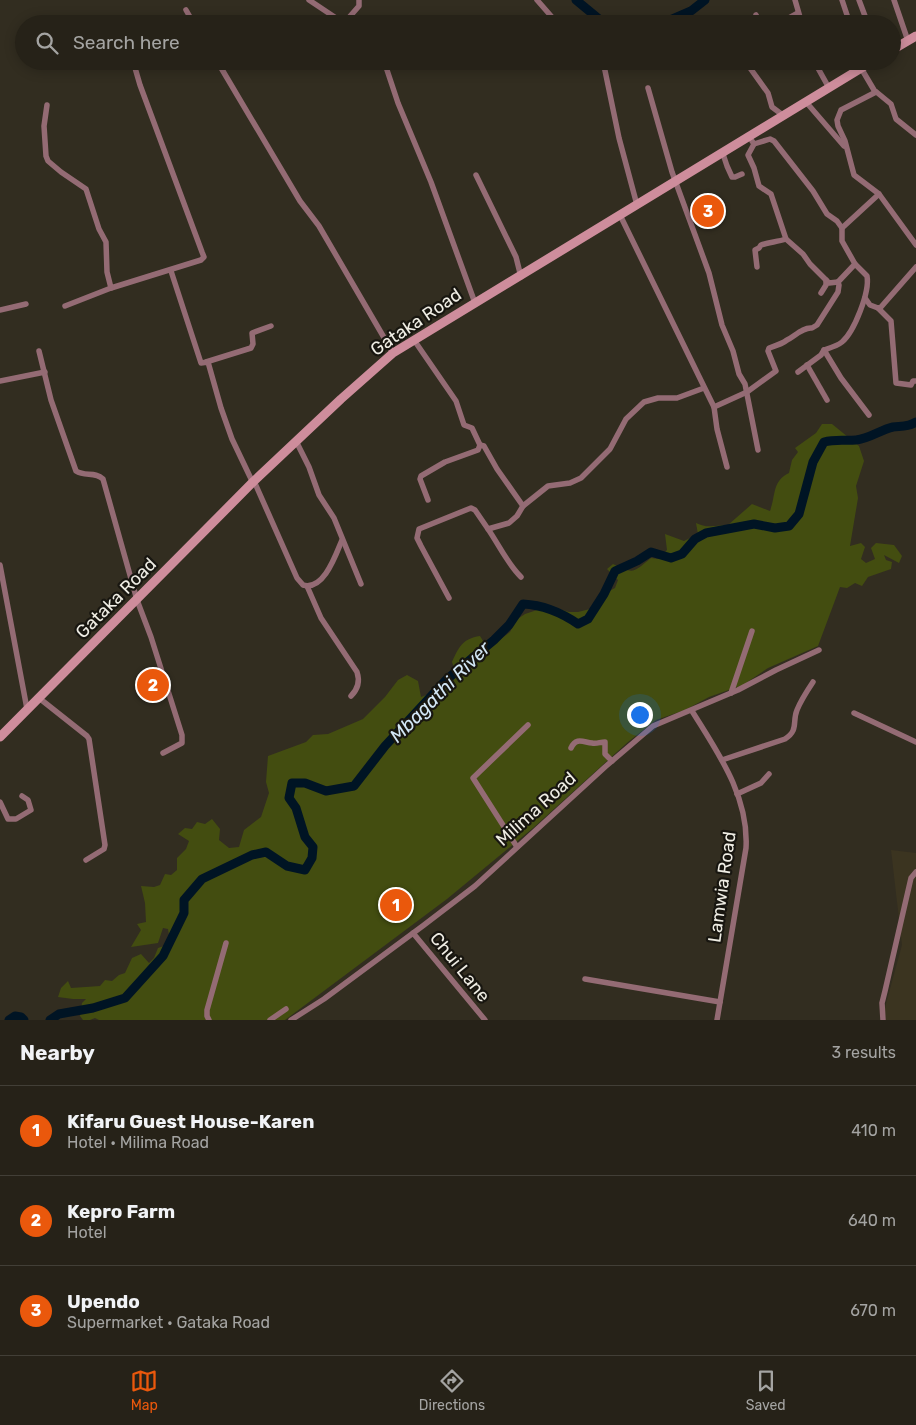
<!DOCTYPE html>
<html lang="en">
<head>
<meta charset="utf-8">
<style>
	:root { --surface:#262218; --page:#2e2a21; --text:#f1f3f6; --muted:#a4a4a2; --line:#423f37; --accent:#ea580c }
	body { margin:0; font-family:Rubik,sans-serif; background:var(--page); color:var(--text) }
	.you { position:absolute; left:639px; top:714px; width:18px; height:18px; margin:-12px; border:4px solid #fff; border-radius:50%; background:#1a73e8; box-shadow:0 0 0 8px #1a73e833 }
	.badge { display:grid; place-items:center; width:32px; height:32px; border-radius:50%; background:var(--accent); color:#fff; font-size:16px; font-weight:700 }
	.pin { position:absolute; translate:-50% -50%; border:2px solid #fff; box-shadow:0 1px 5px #0006 }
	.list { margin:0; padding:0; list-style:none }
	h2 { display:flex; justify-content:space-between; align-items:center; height:65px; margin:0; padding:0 20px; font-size:21px }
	h2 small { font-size:16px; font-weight:400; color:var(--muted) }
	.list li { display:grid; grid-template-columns:32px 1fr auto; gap:15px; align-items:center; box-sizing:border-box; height:90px; padding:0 20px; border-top:1px solid var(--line) }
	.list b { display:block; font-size:19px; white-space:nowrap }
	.list p { margin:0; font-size:16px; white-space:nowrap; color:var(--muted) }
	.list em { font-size:16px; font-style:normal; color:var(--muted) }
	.icon { flex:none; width:28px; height:28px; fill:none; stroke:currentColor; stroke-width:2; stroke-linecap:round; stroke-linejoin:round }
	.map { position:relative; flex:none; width:916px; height:1020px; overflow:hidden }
	.search { position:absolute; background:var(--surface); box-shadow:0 2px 12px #0003; left:15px; right:15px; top:15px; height:55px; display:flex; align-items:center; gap:12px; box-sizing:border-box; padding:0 18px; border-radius:28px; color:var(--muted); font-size:19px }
	.sheet { height:335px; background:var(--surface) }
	nav { display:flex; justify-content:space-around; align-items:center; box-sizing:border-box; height:70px; border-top:1px solid var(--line); background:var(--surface); font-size:14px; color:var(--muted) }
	nav a { display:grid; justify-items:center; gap:2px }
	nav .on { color:var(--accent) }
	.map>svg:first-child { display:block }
	.built { fill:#3b3420 }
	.green { fill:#434d10 }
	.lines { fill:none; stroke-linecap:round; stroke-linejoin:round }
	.river { stroke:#001424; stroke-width:9 }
	.street { stroke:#946b74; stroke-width:5.5 }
	.secondary { stroke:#ce8d9c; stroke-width:9 }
	.labels { text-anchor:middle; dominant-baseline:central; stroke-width:4.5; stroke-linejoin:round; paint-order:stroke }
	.street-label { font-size:18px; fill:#efede4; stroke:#181610 }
	.water-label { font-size:19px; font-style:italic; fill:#d3e7f6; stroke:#181610 }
</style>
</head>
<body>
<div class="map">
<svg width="916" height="1020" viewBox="0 0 916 1020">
	<rect width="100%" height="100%" fill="#322d20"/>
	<path class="built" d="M891 850 916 853V1020H886L884 1011 902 945Z"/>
	<path class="green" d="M822 424H832L859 446 864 461 856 486 858 498 850 546 861 543 865 547 861 559 866 563 875 559 871 548 876 543 894 545 902 556 899 563 884 555 886 560 892 562 891 569 868 577 862 586 855 583 847 588 840 587 818 646 768 668 743 685 709 697 685 710 656 720 628 742 533 828 447 899 285 1020H99L95 1018 90 1020H83L80 1016 82 1003 86 999H73L58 997 61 988 68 981 71 988 100 986 105 980 112 981 119 975 125 973 132 958 141 954 149 963 154 958 158 948 173 943 169 935 168 929 163 928 158 943 131 947 141 930 137 924 146 922 145 903 141 886 154 887 160 885 165 874 171 875 177 870V858L186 849 189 841 178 834 185 828 192 829 197 822 205 824 212 819 220 829 219 840 229 848 239 847 244 830 261 817 269 793 266 782 268 756 306 742 313 735 328 734 363 719 385 697 398 680 407 675 418 681 421 697 445 688 457 676 452 662C459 647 462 639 480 636L488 649 510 632 516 620 525 614 549 606 569 612H578L590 609 598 597 615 588 618 580 607 569 613 564C635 575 633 572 651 558L658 559 667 550 665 534 684 541 690 538 699 540 696 523C708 529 714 525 728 525L752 504 770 511C776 495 772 481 789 473L792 460 798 452 795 448 816 433Z"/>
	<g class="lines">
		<g class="river">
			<path d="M576 0 605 24"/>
			<path d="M661 24 691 11 705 0"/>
			<path d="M9 1020 15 1016 21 1017 24 1020"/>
			<path d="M50 1020 59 1014 93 1008 125 998 163 956 184 913V900L202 879 252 855 266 852 287 866 305 870 312 858 313 847 305 837 296 808 289 798 292 783H305L326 791 354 786 385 746 446 680 494 640 509 625 523 604C543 605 562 613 578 624L588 619 604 594 615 571 637 561 651 552 671 558 682 554 695 539 706 533 754 524 775 528 789 526 799 514 813 462 824 442C835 439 845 441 856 440 869 439 880 430 893 427 901 426 909 427 916 422"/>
		</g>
		<g class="street">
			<path d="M309 0 342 22H345L359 6V0"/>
			<path d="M537 0 558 24"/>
			<path d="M795 0 802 24"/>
			<path d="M842 0 850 24"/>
			<path d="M859 0 868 24"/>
			<path d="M894 0 908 41"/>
			<path d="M186 10 194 24"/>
			<path d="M756 15 761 24"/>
			<path d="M347 19 354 24"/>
			<path d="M778 24 798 13"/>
			<path d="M96 61 97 63"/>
			<path d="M217 61 300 201 319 226 393 353"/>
			<path d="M384 61 398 103 431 182 475 303"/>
			<path d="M603 61 619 138 637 205"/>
			<path d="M745 61 768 93 772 107 784 116"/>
			<path d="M814 61 829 88"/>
			<path d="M861 68 874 90 891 104 896 119 916 135"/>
			<path d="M648 88 672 172 709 273 722 325 733 351 739 374 745 384 758 450"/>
			<path d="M876 92 841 110 837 120 838 126 845 141 854 175 879 194 916 245"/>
			<path d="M806 102 844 146"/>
			<path d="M47 105 44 126 46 156 48 161 61 172 86 189 99 229 106 242 107 272 111 288 201 260 204 257 202 252 140 85 133 61"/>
			<path d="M752 141 754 144 748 155 754 168 759 186 771 194 786 239 803 254 810 264 829 283 838 282"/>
			<path d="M723 154 727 166 732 177H735L742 174"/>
			<path d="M476 175 516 257 521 277"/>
			<path d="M620 215 714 407 747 392 776 371 768 351 769 348C775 346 782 344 787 340 795 336 803 327 812 328L817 325 838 292 839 285 838 282 855 264 842 241V228L837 221 827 214 813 191 774 141 770 139 754 144"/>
			<path d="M842 228 879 194"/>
			<path d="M855 264 867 276C870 292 854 332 842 342 837 346 830 348 824 350L841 378 869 415"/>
			<path d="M757 267 755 250 759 248 761 245C769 242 777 242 786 239"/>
			<path d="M171 271 201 363 208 362 221 408 232 439 253 483"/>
			<path d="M821 293 826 285V280"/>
			<path d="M865 298 870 305 878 308 881 307 916 267"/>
			<path d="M65 306 111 288"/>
			<path d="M878 308 891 321 896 383 911 385 913 381H916"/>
			<path d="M0 310 26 304"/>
			<path d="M414 340 456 401 464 425 472 428 480 445 478 450 445 462 421 476 420 479 428 500"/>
			<path d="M39 351 51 400 76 471C85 477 95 471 103 479L137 600 151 637 182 735V743L163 753"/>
			<path d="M206 362 251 348 253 344 252 333 271 326"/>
			<path d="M807 365 827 400"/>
			<path d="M798 372 821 355 824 350"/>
			<path d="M0 381 45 372"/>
			<path d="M714 407 717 429 727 467"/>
			<path d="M296 441 309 467 319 495 334 518 361 584"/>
			<path d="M480 445 484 446 497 469 523 506"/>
			<path d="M254 481 297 578 303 585C324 591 336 554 342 540"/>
			<path d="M0 565 27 709"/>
			<path d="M521 577C507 563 499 545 488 529L509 523 517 516 523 506 548 486 570 483 581 478 610 449 626 419 644 402 658 398H677L704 388"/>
			<path d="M307 586 321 618 357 672C360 681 358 689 351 696"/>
			<path d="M449 598 421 546 417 538 419 529 471 508 475 510 488 529"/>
			<path d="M731 693 752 631"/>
			<path d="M39 698 87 736 89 739 105 845 104 849 86 860"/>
			<path d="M692 711C718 753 749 796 746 848L717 1020"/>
			<path d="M854 713 916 742"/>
			<path d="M571 748C576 737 583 742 592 743 597 744 600 742 605 742V754L612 761"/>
			<path d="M722 760 785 739C799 730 792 722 797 710 801 700 807 691 813 682"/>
			<path d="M737 794 761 783 769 774"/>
			<path d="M0 802 8 819H16L31 810 28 800 22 796"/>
			<path d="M517 847 473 778 528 725"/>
			<path d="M413 933 485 1020"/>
			<path d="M585 979 720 1002"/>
			<path d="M209 1020 207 1016V1010L226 943"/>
			<path d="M270 1020 286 1009"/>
			<path d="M291 1020 324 999 424 925 475 886 605 767 653 726 738 690 776 670 819 650"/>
			<path d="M883 1020 882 1003 885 991 911 878 916 872"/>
		</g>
		<g class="secondary">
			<path d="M892 50 916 36"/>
			<path d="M0 737 254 481 341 399 393 353 873 61"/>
		</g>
	</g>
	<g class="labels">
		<g class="street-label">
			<text transform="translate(416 322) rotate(-34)">Gataka Road</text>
			<text transform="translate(116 598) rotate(-45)">Gataka Road</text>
			<text transform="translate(536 809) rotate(-42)">Milima Road</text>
			<text transform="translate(722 887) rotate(-82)">Lamwia Road</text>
			<text transform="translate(460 967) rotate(51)">Chui Lane</text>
		</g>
		<g class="water-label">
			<text transform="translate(440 692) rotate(-45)">Mbagathi River</text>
		</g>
	</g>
</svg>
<div class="you"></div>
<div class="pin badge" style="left:396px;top:905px">1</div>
<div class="pin badge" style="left:153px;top:685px">2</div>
<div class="pin badge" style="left:708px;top:211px">3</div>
<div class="search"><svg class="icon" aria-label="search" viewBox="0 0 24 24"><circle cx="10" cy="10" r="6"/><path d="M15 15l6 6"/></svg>Search here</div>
</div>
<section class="sheet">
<h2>Nearby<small>3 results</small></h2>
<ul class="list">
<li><span class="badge">1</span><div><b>Kifaru Guest House-Karen</b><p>Hotel · Milima Road</p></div><em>410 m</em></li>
<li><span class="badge">2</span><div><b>Kepro Farm</b><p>Hotel</p></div><em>640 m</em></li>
<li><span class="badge">3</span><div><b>Upendo</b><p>Supermarket · Gataka Road</p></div><em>670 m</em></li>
</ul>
</section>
<nav>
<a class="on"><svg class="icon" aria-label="map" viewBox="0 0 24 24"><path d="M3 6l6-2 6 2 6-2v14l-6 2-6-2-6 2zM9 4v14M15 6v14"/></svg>Map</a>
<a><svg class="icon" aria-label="directions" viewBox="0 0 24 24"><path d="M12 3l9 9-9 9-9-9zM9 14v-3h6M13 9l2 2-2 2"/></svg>Directions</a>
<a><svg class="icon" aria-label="saved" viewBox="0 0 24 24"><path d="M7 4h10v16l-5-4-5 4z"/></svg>Saved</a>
</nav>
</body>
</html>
